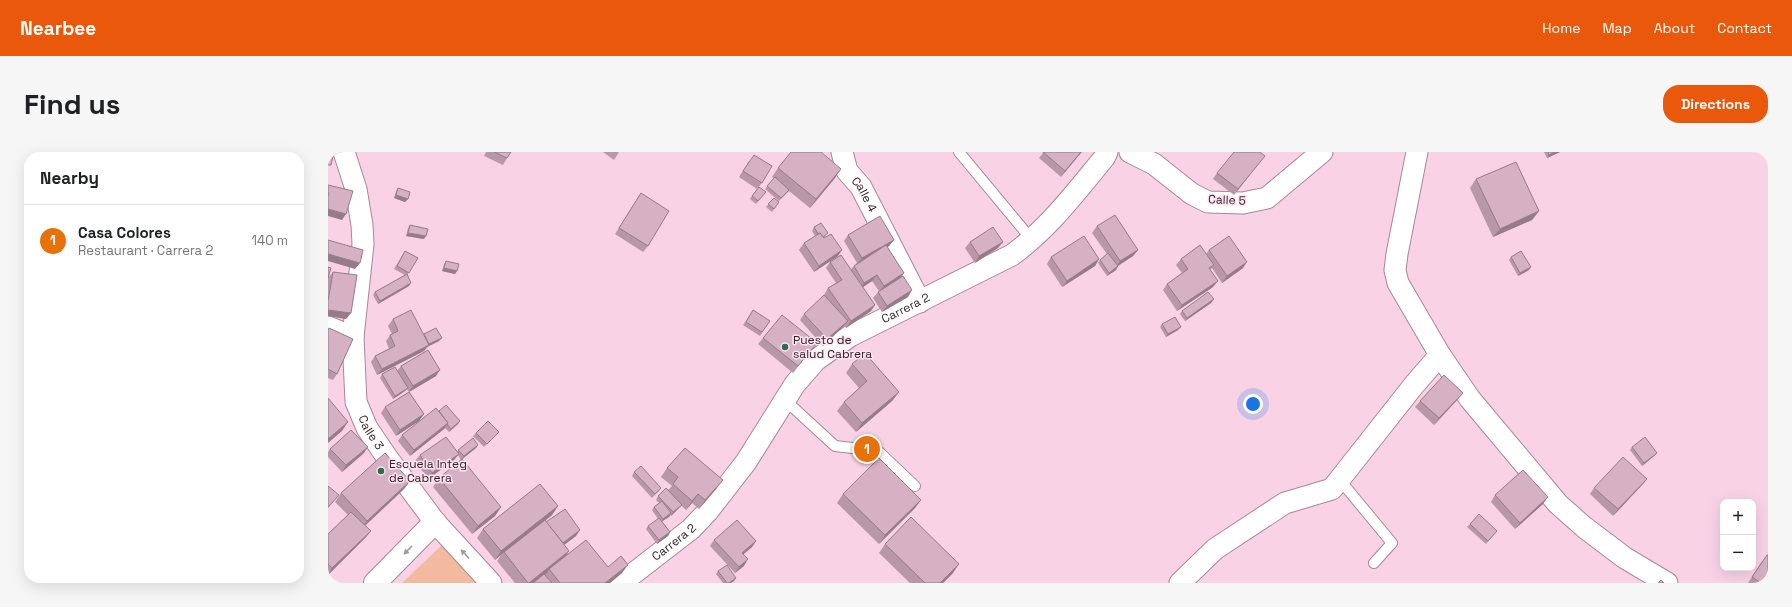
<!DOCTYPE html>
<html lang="en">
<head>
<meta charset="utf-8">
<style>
	:root { --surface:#fff; --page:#f6f6f6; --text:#202124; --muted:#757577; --line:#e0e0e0; --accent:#ea580c }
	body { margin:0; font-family:"Space Grotesk",sans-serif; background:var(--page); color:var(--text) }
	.controls { position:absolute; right:12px; bottom:12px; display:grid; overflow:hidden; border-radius:8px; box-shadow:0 4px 16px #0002 }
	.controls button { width:36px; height:36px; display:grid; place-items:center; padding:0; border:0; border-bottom:1px solid var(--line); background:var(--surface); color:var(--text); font:20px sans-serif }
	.you { position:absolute; left:925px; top:252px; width:14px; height:14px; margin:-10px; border:3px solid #fff; border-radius:50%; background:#1a73e8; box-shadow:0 0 0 6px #1a73e833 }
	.badge { display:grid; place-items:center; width:26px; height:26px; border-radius:50%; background:var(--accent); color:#fff; font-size:13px; font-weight:700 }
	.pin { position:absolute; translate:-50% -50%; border:2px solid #fff; box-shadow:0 1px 4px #0006 }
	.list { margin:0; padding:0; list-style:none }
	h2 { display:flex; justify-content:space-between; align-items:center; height:52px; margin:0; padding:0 16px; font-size:17px }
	h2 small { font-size:13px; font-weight:400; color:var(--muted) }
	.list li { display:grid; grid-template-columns:26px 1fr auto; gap:12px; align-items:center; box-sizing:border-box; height:72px; padding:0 16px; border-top:1px solid var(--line) }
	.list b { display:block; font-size:15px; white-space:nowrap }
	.list p { margin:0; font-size:13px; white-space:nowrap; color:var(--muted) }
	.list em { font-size:13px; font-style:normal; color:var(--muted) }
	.map { position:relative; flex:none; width:1440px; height:431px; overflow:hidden; border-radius:16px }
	header { display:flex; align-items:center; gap:24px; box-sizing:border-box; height:56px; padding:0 20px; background:var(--accent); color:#fff }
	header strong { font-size:19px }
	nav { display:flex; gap:22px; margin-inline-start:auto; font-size:14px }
	.intro { display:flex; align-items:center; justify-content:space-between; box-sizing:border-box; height:96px; padding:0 24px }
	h1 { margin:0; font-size:28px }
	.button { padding:10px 18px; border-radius:16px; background:var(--accent); color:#fff; font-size:14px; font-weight:700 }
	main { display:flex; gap:24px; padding:0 24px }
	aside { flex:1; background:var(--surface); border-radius:16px; box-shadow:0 4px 16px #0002 }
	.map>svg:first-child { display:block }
	.green { fill:#f3ba9f }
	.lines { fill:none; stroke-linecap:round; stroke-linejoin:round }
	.service-casing { stroke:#aa8698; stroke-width:12 }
	.minor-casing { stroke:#aa8698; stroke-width:23 }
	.tertiary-casing { stroke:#aa8698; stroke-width:24 }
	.service { stroke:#fff; stroke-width:10 }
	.minor { stroke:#fff; stroke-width:21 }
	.tertiary { stroke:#fff; stroke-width:22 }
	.wall { fill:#b897a8 }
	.shaded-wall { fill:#967b88 }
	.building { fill:#d6b0c3; stroke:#967b88 }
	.oneway { fill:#a19b9e }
	.poi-dot { fill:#2f6a55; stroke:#fde4f0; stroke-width:1.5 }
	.labels { text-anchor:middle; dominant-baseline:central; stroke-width:3; stroke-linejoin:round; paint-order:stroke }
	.street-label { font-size:12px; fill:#2f2128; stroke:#fde4f0 }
	.poi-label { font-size:12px; fill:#2f2128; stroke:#fde4f0; text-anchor:start }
</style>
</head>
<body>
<header>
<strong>Nearbee</strong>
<nav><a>Home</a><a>Map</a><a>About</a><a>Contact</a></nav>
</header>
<div class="intro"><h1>Find us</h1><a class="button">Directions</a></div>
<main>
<aside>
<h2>Nearby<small></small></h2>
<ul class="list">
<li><span class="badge" style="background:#e8710a">1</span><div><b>Casa Colores</b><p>Restaurant · Carrera 2</p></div><em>140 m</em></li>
</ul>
</aside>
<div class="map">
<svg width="1440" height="431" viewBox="0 0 1440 431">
	<rect width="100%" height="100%" fill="#f9d2e6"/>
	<path class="green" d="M114 393 151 431H74Z"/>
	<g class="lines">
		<defs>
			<g id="service">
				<path d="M631 0 704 88"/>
				<path d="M457 248 507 294 550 299 587 334"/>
				<path d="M1011 327 1064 391 1046 411"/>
			</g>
			<g id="minor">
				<path id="s1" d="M16 0 28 37 34 73 35 92 25 185 28 250 39 276 58 304 107 370 163 431"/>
				<path id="s2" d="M514 0 519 19 533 35 592 150"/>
				<path d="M802 0 826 12 864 42 880 50 915 51 939 46 994 0"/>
				<path d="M1089 0 1069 102 1067 118 1070 131 1112 203 1142 247 1230 352 1256 375 1297 406 1339 431"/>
				<path d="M0 175 25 185"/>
				<path id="s3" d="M293 431 363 377 380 359 418 310 467 232 488 208 522 184 684 103C721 76 747 41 776 6L779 0"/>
				<path d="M852 431 887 397 957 351 1004 337 1086 233 1112 203"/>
			</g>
			<path id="tertiary" d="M47 431 107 370"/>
		</defs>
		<use href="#service" class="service-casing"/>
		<use href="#minor" class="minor-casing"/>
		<use href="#tertiary" class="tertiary-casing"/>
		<use href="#service" class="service"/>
		<use href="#minor" class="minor"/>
		<use href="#tertiary" class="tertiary"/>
	</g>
	<g class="wall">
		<path d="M158 0H183L179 6 175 13 156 4Z"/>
		<path d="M275 0H291L286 8Z"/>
		<path d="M714 0H754L733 25 711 6 715 1Z"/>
		<path d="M1216 0H1232L1219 6Z"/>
		<path d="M421 9 434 31 429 37 411 25Z"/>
		<path d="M932 10 906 43 885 27 889 21Z"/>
		<path d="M450 16 507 26 482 56 461 39 451 49 437 37 446 26 444 25Z"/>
		<path d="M1148 27 1211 59 1204 68 1165 85 1142 36Z"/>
		<path d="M70 36 80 47 77 50 66 46 68 39Z"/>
		<path d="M438 40 428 52 422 47 424 44Z"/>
		<path d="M313 41 320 94 315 100 287 82Z"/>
		<path d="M446 46 451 50 444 60 438 55Z"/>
		<path d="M82 73 96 87 78 84 80 76Z"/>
		<path d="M769 74 810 98 805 104 790 114 788 118 779 124 770 111 772 108 779 102 764 81Z"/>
		<path d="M486 75 498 84 496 86 510 104 486 120 471 98 476 91 487 84 484 79Z"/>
		<path d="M520 83 566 88 561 94 560 95 574 125 580 145 554 160 545 146 551 139 544 129 535 135 543 159 518 176 516 173 495 194 472 168 476 162 497 144 496 143 500 136 508 131 498 116 502 110 523 117 529 111 516 89Z"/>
		<path d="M642 90 670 96 647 111 637 96Z"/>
		<path d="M881 98 915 116 894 131 884 116 882 118 885 135 849 159 835 138 839 132 854 121 848 113 853 107 878 102Z"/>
		<path d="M77 99 90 106 79 123 81 134 50 152 45 143 47 140 77 123 66 117Z"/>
		<path d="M723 105 771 107 767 114 734 135 719 112Z"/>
		<path d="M1183 105 1201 118 1190 124 1181 108Z"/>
		<path d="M118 109 129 119 127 122 114 119 116 112Z"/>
		<path d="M5 120 23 161 18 167 0 164V126Z"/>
		<path d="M886 147 883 151 857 169 852 162 854 159Z"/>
		<path d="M425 158 442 169 432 184 415 173Z"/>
		<path d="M65 167 96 183V182L111 189 99 195 96 199 49 223 43 210 47 204 61 197 58 189 62 183 64 182 60 174Z"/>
		<path d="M834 172 850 178 838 185 832 175Z"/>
		<path d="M1 176 9 222 5 228 0 226V177Z"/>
		<path d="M435 186 484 197 465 221 430 192Z"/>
		<path d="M524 212 571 240 564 249 528 280 509 259 516 250 531 236 518 221Z"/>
		<path d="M73 214 108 224 81 240 96 262 91 269 68 284 53 261 57 255 81 240 79 237 77 239 65 247 52 226 54 222 69 219Z"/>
		<path d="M1135 241 1130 247 1106 273 1087 255 1092 249Z"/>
		<path d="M111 259 132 269 130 272 121 280 117 276 116 277 82 304 70 289 74 283Z"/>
		<path d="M171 280 156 295 145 284 148 281Z"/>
		<path d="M150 293 148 296 133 308 130 303 126 308 100 327 87 309 92 303 129 300 130 298Z"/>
		<path d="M1304 295 1329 301 1326 304 1314 314 1302 298Z"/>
		<path d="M2 297 36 301 14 320 0 305V300Z"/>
		<path d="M339 316 389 336 371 357 364 351 358 358 353 353 351 356 343 364 342 363 341 365 334 369 342 380 340 384 329 392 318 377 320 374 330 367 324 358 326 355 331 351 328 348 330 344 340 338 344 334 333 325Z"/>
		<path d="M306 320 333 336 331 339 324 346 304 324Z"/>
		<path d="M111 326 173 355 167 364 144 382 105 335Z"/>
		<path d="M1319 327 1314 333 1285 364 1262 342 1266 336Z"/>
		<path d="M82 329 76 337 37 374 43 379 38 385 0 423V382L20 363 7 350 13 341Z"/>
		<path d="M515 342 593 348 587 356 551 392 509 351Z"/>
		<path d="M1167 343 1215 352 1187 377 1163 350Z"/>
		<path d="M230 354 224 363 217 369 218 370 248 384 236 393 241 399 238 404 280 415 294 421 282 431H187L169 409 174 402 167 408 149 386 155 377Z"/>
		<path d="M1142 372 1169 379 1158 392 1139 375Z"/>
		<path d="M386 388 428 389 424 395 415 402 416 414 407 421 382 394Z"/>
		<path d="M557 392 625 421 615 431H582L551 401Z"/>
		<path d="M1434 409 1440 431H1420Z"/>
		<path d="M390 419 408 426 406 429 403 431H395L388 422Z"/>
	</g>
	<g class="shaded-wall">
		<path d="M753 0 751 3 733 25 737 19Z"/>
		<path d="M1227 0H1232L1219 6 1221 3Z"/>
		<path d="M937 4 932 10 906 43 910 37Z"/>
		<path d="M513 17 507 26 482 56 488 47Z"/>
		<path d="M68 43 80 47 77 50 66 46Z"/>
		<path d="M0 57 18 62 14 68 0 64Z"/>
		<path d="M1211 59 1204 68 1165 85 1172 77Z"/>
		<path d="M80 81 98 84 96 87 78 84Z"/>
		<path d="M566 88 561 94 529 112 534 106Z"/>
		<path d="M675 90 670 96 647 111 651 104Z"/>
		<path d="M514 98 510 104 486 120 491 114Z"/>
		<path d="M810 98 805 104 788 115 792 109Z"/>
		<path d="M0 102 32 111 27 117 0 109Z"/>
		<path d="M771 107 767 114 734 135 739 129Z"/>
		<path d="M919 110 915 116 894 131 899 124Z"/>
		<path d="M790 114 788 118 779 124 781 121Z"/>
		<path d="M1203 115 1201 118 1190 124 1192 121Z"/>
		<path d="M116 116 129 119 127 122 114 119Z"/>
		<path d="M576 121 572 127 551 140 556 134Z"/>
		<path d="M549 123 544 129 532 137 536 131Z"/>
		<path d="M890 129 885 135 849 159 854 153Z"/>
		<path d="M83 131 81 134 50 152 52 149Z"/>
		<path d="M584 138 580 145 554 160 559 154Z"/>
		<path d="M886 147 883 151 857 169 859 166Z"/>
		<path d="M547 153 543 159 518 176 523 169Z"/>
		<path d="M0 158 23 161 18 167 0 164Z"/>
		<path d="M520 169 515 175 495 194 499 187Z"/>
		<path d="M853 175 850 178 838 185 840 182Z"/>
		<path d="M114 186 111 189 99 195 101 192Z"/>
		<path d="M101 193 96 199 49 223 54 217Z"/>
		<path d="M112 218 108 224 81 240 85 234Z"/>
		<path d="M80 236 77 239 65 247 67 244Z"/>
		<path d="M571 240 564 249 528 280 534 271Z"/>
		<path d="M1135 241 1130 247 1106 273 1111 266Z"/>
		<path d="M96 262 91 269 68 284 72 278Z"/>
		<path d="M132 269 130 272 121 280 123 277Z"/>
		<path d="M20 270 14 279 0 291V287Z"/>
		<path d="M120 271 116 277 82 304 86 298Z"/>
		<path d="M150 293 148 296 133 308 136 304Z"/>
		<path d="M40 295 36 301 14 320 18 313Z"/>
		<path d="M1329 301 1326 304 1314 314 1316 311Z"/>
		<path d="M131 302 126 308 100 327 104 321Z"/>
		<path d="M1319 327 1314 333 1285 364 1290 357Z"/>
		<path d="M395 328 389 336 371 357 377 348Z"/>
		<path d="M82 329 76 337 33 377 39 369Z"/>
		<path d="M370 342 364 351 358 358 364 349Z"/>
		<path d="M11 343 6 349 0 356V355Z"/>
		<path d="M1220 345 1215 352 1187 377 1192 371Z"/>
		<path d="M593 348 587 356 551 392 557 383Z"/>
		<path d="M354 353 343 364 345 360Z"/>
		<path d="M230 354 224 363 176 401V400L174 402 167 408 173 399Z"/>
		<path d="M173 355 167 364 144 382 150 374Z"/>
		<path d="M343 361 341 365 333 370 335 367Z"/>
		<path d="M252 378 248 384 229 398 233 392Z"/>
		<path d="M43 379 38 385 0 423 4 416Z"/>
		<path d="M342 380 340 384 329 392 331 388Z"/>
		<path d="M428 389 424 395 410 407 414 401Z"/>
		<path d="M241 399 235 408 221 417 219 421 206 431H201Z"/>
		<path d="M420 407 416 414 407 421 411 415Z"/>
		<path d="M631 412 625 421 615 431H612Z"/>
		<path d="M300 413 294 421 282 431H277Z"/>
		<path d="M408 426 406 429 403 431H401Z"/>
	</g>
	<g class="building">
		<path d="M0 0H6L3 13H0Z"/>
		<path d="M166 0H183L179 6Z"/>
		<path d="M463 0H493L513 17 488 47 450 16Z"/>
		<path d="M715 0H753L737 19Z"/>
		<path d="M906 0H932L937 4 910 37 889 21Z"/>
		<path d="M1220 0H1227L1221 3Z"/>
		<path d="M426 3 444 14 434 31 415 19Z"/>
		<path d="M1188 10 1211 59 1172 77 1148 27Z"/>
		<path d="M447 25 461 38 453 46 439 34Z"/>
		<path d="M0 33 25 39 18 62 0 57V45L1 41H0Z"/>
		<path d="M431 35 438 40 430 49 424 44Z"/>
		<path d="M70 36 82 40 80 47 68 43Z"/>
		<path d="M313 41 341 59 320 94 291 76Z"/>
		<path d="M446 46 451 50 446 57 440 52Z"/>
		<path d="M787 63 810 98 792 109 769 74Z"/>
		<path d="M552 64 566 88 534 106 520 83Z"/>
		<path d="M493 71 500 81 495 85 492 81 490 82 486 75Z"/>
		<path d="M82 73 100 77 98 84 80 81Z"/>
		<path d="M665 75 675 90 651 104 642 90Z"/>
		<path d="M492 81 496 86 503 82 514 98 491 114 476 91Z"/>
		<path d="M756 84 771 107 739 129 723 105Z"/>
		<path d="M901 84 919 110 899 124 881 98Z"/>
		<path d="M0 88 35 98 32 111 0 102Z"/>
		<path d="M558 93 576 121 556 134 549 123 536 131 526 114Z"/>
		<path d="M872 93 886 113 881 116 890 129 854 153 839 132 860 117 853 107Z"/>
		<path d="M77 99 90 106 81 121 69 114Z"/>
		<path d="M1193 99 1203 115 1192 121 1183 105Z"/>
		<path d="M780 101 790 114 781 121 772 108Z"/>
		<path d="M513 103 547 153 523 169 500 136 514 128 502 110Z"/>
		<path d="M118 109 131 112 129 119 116 116Z"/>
		<path d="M0 115 3 116 0 126Z"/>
		<path d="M5 120 29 123 23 161 0 158V149Z"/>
		<path d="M79 122 83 131 52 149 47 140Z"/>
		<path d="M575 124 584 138 559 154 550 140Z"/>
		<path d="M880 140 886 147 859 166 854 159Z"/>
		<path d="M496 143 520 169 499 187 476 162Z"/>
		<path d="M83 158 101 193 54 217 47 204 67 194 62 183 70 179 65 167Z"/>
		<path d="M425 158 442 169 434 180 418 170Z"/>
		<path d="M454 163 489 191 470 214 435 186Z"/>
		<path d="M847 165 853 175 840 182 834 172Z"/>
		<path d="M1 176 25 187 9 222 0 217V178Z"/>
		<path d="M108 176 114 186 101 192 96 182Z"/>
		<path d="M100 198 112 218 85 234 73 214Z"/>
		<path d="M537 201 571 240 534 271 516 250 539 229 524 212Z"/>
		<path d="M67 215 80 236 67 244 54 222Z"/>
		<path d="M1116 223 1135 241 1111 266 1092 249Z"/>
		<path d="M81 240 96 262 72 278 57 255Z"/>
		<path d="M0 246 20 270 0 287Z"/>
		<path d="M118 253 132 269 123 277 119 272 120 271 111 259Z"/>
		<path d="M108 256 120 271 86 298 74 283Z"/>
		<path d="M160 269 171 280 159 292 148 281Z"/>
		<path d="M23 278 40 295 18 313 2 297Z"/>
		<path d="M118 285 131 302 104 321 92 303Z"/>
		<path d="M1317 285 1329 301 1316 311 1304 295Z"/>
		<path d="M145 286 150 293 136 304 130 298Z"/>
		<path d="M357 296 395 328 377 348 370 342 364 349 345 332 350 325 339 316Z"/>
		<path d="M57 301 82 329 39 369 13 341Z"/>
		<path d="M1295 305 1319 327 1290 357 1266 336Z"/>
		<path d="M551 306 593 348 557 383 515 342Z"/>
		<path d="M134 307 173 355 150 374 111 326Z"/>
		<path d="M313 314 333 336 327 342 306 320Z"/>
		<path d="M1195 318 1220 345 1192 371 1167 343Z"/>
		<path d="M212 332 230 354 173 399 155 377Z"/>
		<path d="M0 334 11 343 0 355Z"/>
		<path d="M338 336 354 353 345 360 330 344Z"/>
		<path d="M334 349 343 361 335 367 326 355Z"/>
		<path d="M237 357 252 378 235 391 218 370Z"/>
		<path d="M23 360 43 379 4 416 0 412V382Z"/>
		<path d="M1151 362 1169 379 1160 389 1142 372Z"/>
		<path d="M583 365 631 412 612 431H597L557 392Z"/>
		<path d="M331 366 342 380 331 388 320 374Z"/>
		<path d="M217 368 241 399 201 431H200L176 400Z"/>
		<path d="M409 368 428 389 414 401 420 407 411 415 386 388Z"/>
		<path d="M258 388 280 415 293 404 300 413 277 431H232L221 417Z"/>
		<path d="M1439 403H1440V431H1433L1424 425Z"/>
		<path d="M399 413 408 426 401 431H399L390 419Z"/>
		<path d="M216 422 224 431H205Z"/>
		<path d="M1333 428 1336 431H1330Z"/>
	</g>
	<defs><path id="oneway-solid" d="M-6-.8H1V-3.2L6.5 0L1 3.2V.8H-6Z"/></defs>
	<g class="oneway">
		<use href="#oneway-solid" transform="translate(80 398) rotate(134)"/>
		<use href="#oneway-solid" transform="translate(137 402) rotate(-132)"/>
	</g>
	<g class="poi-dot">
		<circle cx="457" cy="195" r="4"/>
		<circle cx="53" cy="319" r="4"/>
	</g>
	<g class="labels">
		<g class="street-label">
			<text stroke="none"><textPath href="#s2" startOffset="49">Calle 4</textPath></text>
			<text transform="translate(899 48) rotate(2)">Calle 5</text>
			<text stroke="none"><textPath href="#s3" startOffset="403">Carrera 2</textPath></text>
			<text stroke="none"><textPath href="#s1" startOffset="287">Calle 3</textPath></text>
			<text stroke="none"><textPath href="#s3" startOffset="67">Carrera 2</textPath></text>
		</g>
		<g class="poi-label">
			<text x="465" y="188">Puesto de<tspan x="465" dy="14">salud Cabrera</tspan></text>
			<text x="61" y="312">Escuela Integ<tspan x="61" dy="14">de Cabrera</tspan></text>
		</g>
	</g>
</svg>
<div class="controls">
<button>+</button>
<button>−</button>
</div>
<div class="you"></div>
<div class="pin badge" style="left:539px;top:297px;background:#e8710a">1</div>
</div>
</main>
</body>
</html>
